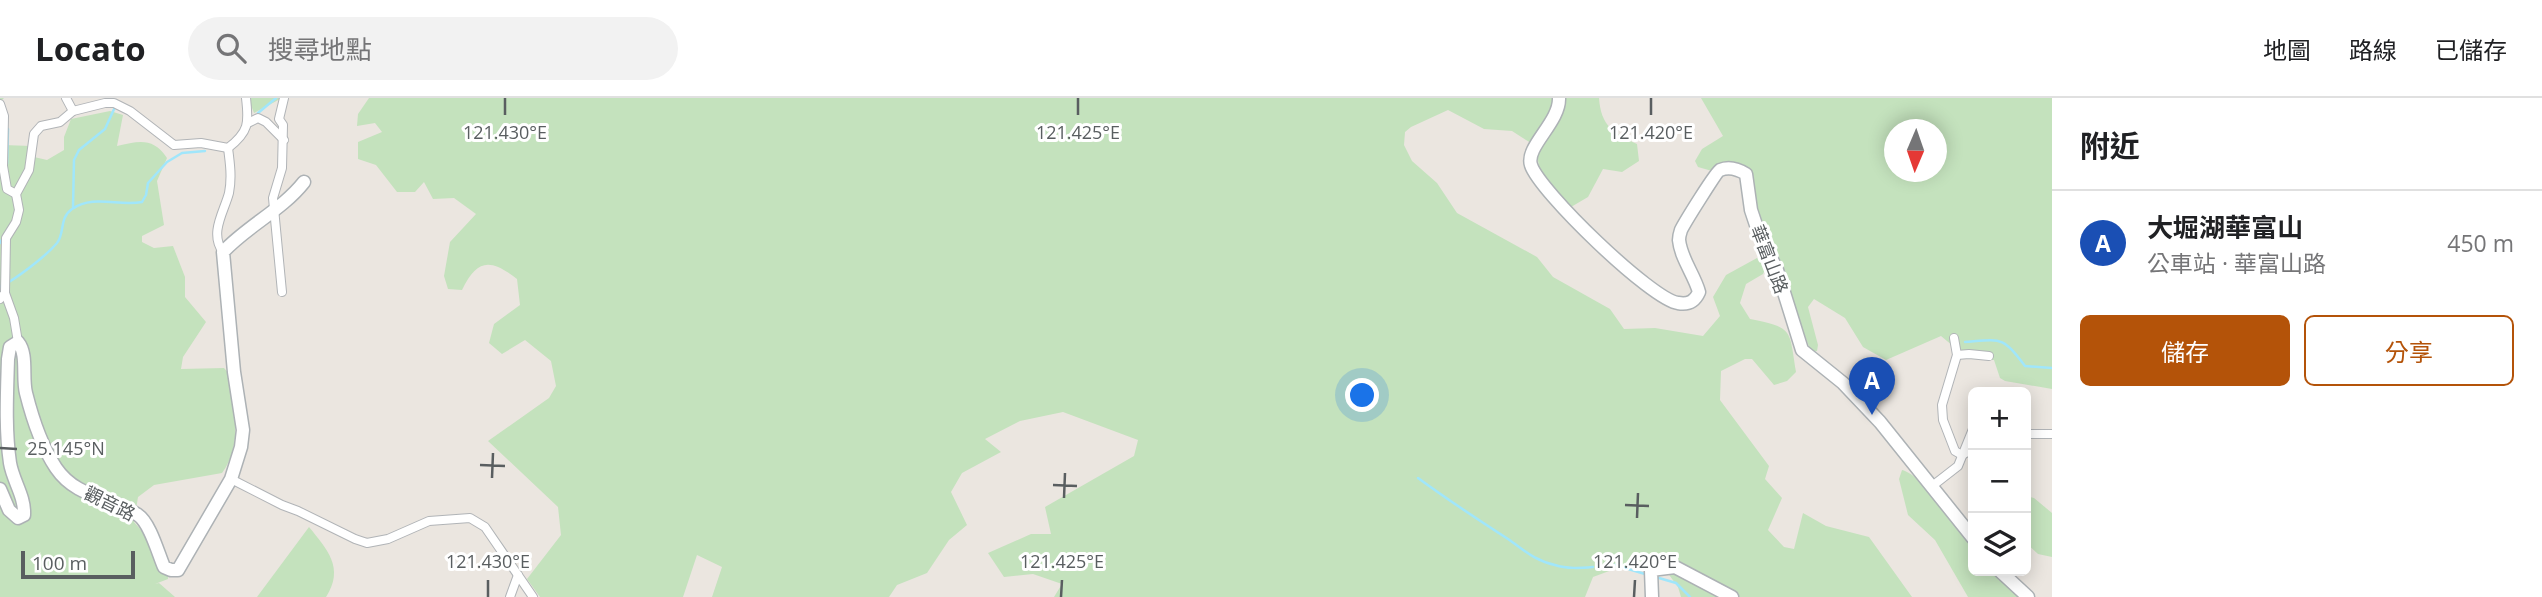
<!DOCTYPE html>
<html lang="zh-TW">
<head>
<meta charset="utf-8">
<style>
	:root { --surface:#fff; --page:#f2f2f2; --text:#202124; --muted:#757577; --line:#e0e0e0; --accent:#b45309 }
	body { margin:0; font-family:"Open Sans","Noto Sans TC",sans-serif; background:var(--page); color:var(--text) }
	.controls { position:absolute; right:21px; bottom:21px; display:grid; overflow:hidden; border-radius:10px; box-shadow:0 4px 18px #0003 }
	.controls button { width:63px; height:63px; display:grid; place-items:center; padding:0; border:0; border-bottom:2px solid var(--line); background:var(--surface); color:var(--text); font:35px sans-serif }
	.compass { position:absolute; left:1884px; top:21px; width:63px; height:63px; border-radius:50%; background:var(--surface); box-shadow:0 4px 18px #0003; rotate:182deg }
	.scale { position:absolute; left:21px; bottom:18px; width:114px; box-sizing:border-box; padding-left:7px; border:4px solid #595e60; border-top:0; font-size:19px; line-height:24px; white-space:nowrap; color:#595e60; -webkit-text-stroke:5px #fff; paint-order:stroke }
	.you { position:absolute; left:1363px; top:298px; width:24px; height:24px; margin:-18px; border:5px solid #fff; border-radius:50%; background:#1a73e8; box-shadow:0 0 0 10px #1a73e833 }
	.badge { display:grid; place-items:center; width:46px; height:46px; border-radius:50%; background:var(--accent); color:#fff; font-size:23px; font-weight:700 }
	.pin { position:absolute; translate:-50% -58px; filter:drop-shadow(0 2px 4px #0008) }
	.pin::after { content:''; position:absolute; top:37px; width:24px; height:21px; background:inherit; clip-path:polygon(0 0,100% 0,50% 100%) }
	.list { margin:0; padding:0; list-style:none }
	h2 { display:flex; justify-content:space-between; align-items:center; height:91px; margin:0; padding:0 28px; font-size:30px }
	h2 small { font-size:23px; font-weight:400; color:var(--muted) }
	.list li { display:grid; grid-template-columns:46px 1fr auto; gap:21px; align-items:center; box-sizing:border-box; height:105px; padding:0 28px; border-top:2px solid var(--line) }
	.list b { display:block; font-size:26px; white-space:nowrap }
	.list p { margin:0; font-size:23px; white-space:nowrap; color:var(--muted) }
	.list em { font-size:23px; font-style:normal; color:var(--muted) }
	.actions { display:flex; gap:14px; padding:21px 28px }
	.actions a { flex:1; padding:16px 0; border:2px solid var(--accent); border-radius:10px; text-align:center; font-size:24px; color:var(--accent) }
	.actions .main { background:var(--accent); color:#fff }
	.icon { flex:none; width:38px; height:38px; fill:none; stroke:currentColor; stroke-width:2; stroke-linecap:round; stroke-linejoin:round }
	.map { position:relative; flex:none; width:2052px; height:499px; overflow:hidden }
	header { display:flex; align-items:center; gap:42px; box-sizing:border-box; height:98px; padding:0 35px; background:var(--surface); border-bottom:2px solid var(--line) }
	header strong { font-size:33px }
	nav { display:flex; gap:38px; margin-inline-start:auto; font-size:24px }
	.search { width:490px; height:63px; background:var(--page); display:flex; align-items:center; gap:18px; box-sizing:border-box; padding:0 24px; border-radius:38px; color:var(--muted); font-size:26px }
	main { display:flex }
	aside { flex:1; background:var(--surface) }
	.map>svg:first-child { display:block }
	.green { fill:#c4e2bd; fill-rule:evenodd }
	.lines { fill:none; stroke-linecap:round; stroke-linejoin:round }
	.stream { stroke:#a0e6fb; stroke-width:2.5 }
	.street-casing { stroke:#b1b4b7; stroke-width:10 }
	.secondary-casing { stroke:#adb2b5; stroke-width:15 }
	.street { stroke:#fff; stroke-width:8 }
	.secondary { stroke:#fff; stroke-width:12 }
	.ticks { fill:none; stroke:#595e60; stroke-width:2.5 }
	.labels { text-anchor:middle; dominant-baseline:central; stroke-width:6; stroke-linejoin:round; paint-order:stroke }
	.street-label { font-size:18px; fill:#595e60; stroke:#fff }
	.ticks-label { font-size:18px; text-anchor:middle; fill:#595e60; stroke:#fff; stroke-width:6; stroke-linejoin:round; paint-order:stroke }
</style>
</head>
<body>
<header>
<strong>Locato</strong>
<div class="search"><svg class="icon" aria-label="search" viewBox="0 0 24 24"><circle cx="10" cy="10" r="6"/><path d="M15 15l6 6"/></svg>搜尋地點</div>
<nav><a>地圖</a><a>路線</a><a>已儲存</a></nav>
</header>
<main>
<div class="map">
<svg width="2052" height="499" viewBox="0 0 2052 499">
	<rect width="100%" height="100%" fill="#ebe6e0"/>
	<g class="green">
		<path d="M0 0H4L2 2 6 42 3 47 31 48 34 59 47 62 64 52V39L71 21 110 13 123 17 117 48C139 43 153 39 167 60L157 83 164 127 142 138V144L154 150 173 148 185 179V199L206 224 183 259 181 271 224 270 231 278C234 310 243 347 222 375L154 387 138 399 134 424 167 462 168 481 155 486 159 485 175 499H0Z"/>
		<path d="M248 0H282L254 15Z"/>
		<path d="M369 0H1599C1601 28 1613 35 1637 46L1639 63 1622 74 1603 71 1588 99 1571 109 1542 79 1534 47 1512 33 1484 31 1448 12 1411 29 1405 34 1404 47 1412 63 1437 85 1457 115 1537 159 1553 179 1610 211 1624 231 1655 230 1703 238 1720 218 1713 199 1726 177 1757 160 1768 165 1763 176 1746 186 1740 205 1750 221C1794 230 1789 231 1796 274L1787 283 1774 287 1752 261H1745L1721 273 1720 302 1769 368 1765 381 1782 400 1768 432 1784 449 1794 451 1803 415 1826 428 1869 439 1912 499H1681L1678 489 1667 474 1620 469 1593 479 1585 499H1054L1062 486 1033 476 1004 479 988 455 1031 436H1051L1045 409 1134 358 1138 342 1063 314 1020 323 985 341 1001 354 962 375 951 394 967 427 949 442 927 475 897 487 889 499H712L722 469 697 457 683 499H540L527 481 561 437 558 409 488 343 549 300 556 288 551 263 525 242 502 256 489 245 494 226 520 207 517 181C490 160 477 161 462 192L448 191 444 178 450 144 476 116 454 100 433 101 424 84 415 94H397L376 67 358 61V44L382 34 375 25 357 28 358 16Z"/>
		<path d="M1701 0H2052V291L2005 283 2000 280 1994 262 1960 260 1953 248 1941 238 1886 262 1863 249 1845 220 1814 201 1808 209 1818 247 1817 253 1811 254 1773 152 1754 126 1753 85 1747 73H1712L1698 69 1695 63 1702 51 1723 38ZM1895 32H1937V74H1895Z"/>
		<path d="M1902 372C1918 375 1970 430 1973 445 1975 454 1973 464 1973 473H2003L2028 499H1968L1935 442 1908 417 1899 381Z"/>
		<path d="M2026 398 2034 400 2052 415V459L2038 456 2026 445Z"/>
		<path d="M309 429C327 451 345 470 326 499H257Z"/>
	</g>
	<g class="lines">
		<g class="stream">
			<path d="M258 15 276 0"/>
			<path d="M7 66 8 31"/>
			<path d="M73 109 74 62 79 52 105 31 115 9"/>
			<path d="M0 145 10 127"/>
			<path d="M0 189C16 181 45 159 57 145 65 135 59 120 72 111 94 96 119 109 142 104L146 97 148 85 167 64 182 55 205 53"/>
			<path d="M1965 244C2002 241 2002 238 2025 268L2052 270"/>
			<path d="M1418 380C1448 402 1477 421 1508 441 1524 452 1535 463 1555 467 1567 471 1580 470 1593 469"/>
			<path d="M1607 468 1615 467 1645 476"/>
			<path d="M1659 480 1676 485 1690 499"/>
		</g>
		<defs>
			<g id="street">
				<path d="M66 0 73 13"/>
				<path d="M0 6 4 18 3 68 7 91 16 96"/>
				<path d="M248 25 258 20 266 24 284 42"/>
				<path d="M223 154C209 135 224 114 229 95 232 80 230 65 228 50"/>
				<path d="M282 194 273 100 282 70 283 27 279 21 284 0"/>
				<path d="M5 195 14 220 18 244"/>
				<path d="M0 201 5 195 6 140 16 124 19 112 16 96 29 72 34 36 41 28 60 24 73 13 105 5H114L130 13 174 47 201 45 228 50C249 34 249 25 246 0"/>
				<path d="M1954 240 1957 257 1942 307 1943 322 1955 353 1962 357 1973 351"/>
				<path d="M1957 257 1969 256 1989 258"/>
				<path d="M2026 336H2052"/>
				<path d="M231 381 282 407 298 413 355 441 367 445 388 441 429 423 470 420 485 429 533 499"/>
				<path d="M1931 389 1958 368 1973 331"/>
				<path d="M510 499 518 477"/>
			</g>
			<g id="secondary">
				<path d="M1559 0C1560 24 1525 49 1531 67 1539 93 1652 202 1678 205 1689 207 1695 203 1699 194 1694 176 1681 161 1679 142 1679 139 1680 135 1681 132 1685 124 1716 74 1720 72 1729 68 1738 71 1746 76L1751 112 1758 133 1777 172 1802 252 1843 285 1880 324 1973 440"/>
				<path d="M0 391 9 412 18 420 24 417C25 398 13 383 10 365 5 331 7 295 8 261L10 249 18 244C28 256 22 279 26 295 32 319 42 349 56 370 77 401 111 398 138 417 150 425 158 455 164 469L171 472H178L231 381 241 349 243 332 234 274 223 154C247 128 282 112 304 84"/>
				<path d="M2000 473 2028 499"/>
				<path d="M1652 499 1651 472 1675 469 1732 499"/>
			</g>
		</defs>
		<use href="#street" class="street-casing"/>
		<use href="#secondary" class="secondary-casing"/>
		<use href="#street" class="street"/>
		<use href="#secondary" class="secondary"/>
	</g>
	<path class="ticks" d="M505 17V0M1078 17V0M1651 17V0M0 350 17 351M480 367 505 368M492 380 493 355M1053 387 1077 388M1064 400 1065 375M1625 407 1649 408M1637 420 1638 395M488 499V482M1061 499 1062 482M1634 499 1635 482"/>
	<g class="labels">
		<g class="street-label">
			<text transform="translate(1770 161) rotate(69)">華富山路</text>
			<text transform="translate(110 405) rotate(26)">觀音路</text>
		</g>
	</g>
	<g class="ticks-label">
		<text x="505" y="41">121.430°E</text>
		<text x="1078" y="41">121.425°E</text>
		<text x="1651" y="41">121.420°E</text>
		<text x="66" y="357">25.145°N</text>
		<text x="488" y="470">121.430°E</text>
		<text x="1062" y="470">121.425°E</text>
		<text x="1635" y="470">121.420°E</text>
	</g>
</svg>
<div class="controls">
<button>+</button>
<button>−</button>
<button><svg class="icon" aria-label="layers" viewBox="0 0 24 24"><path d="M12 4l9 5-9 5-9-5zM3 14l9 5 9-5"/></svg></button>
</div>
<svg class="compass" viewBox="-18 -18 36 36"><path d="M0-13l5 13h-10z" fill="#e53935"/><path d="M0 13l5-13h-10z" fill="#757577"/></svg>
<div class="scale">100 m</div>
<div class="you"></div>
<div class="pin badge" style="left:1872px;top:317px;background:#1a4fb4">A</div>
</div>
<aside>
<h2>附近<small></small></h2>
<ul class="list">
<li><span class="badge" style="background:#1a4fb4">A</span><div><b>大堀湖華富山</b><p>公車站 · 華富山路</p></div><em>450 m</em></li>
</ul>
<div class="actions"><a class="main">儲存</a><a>分享</a></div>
</aside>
</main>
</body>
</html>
